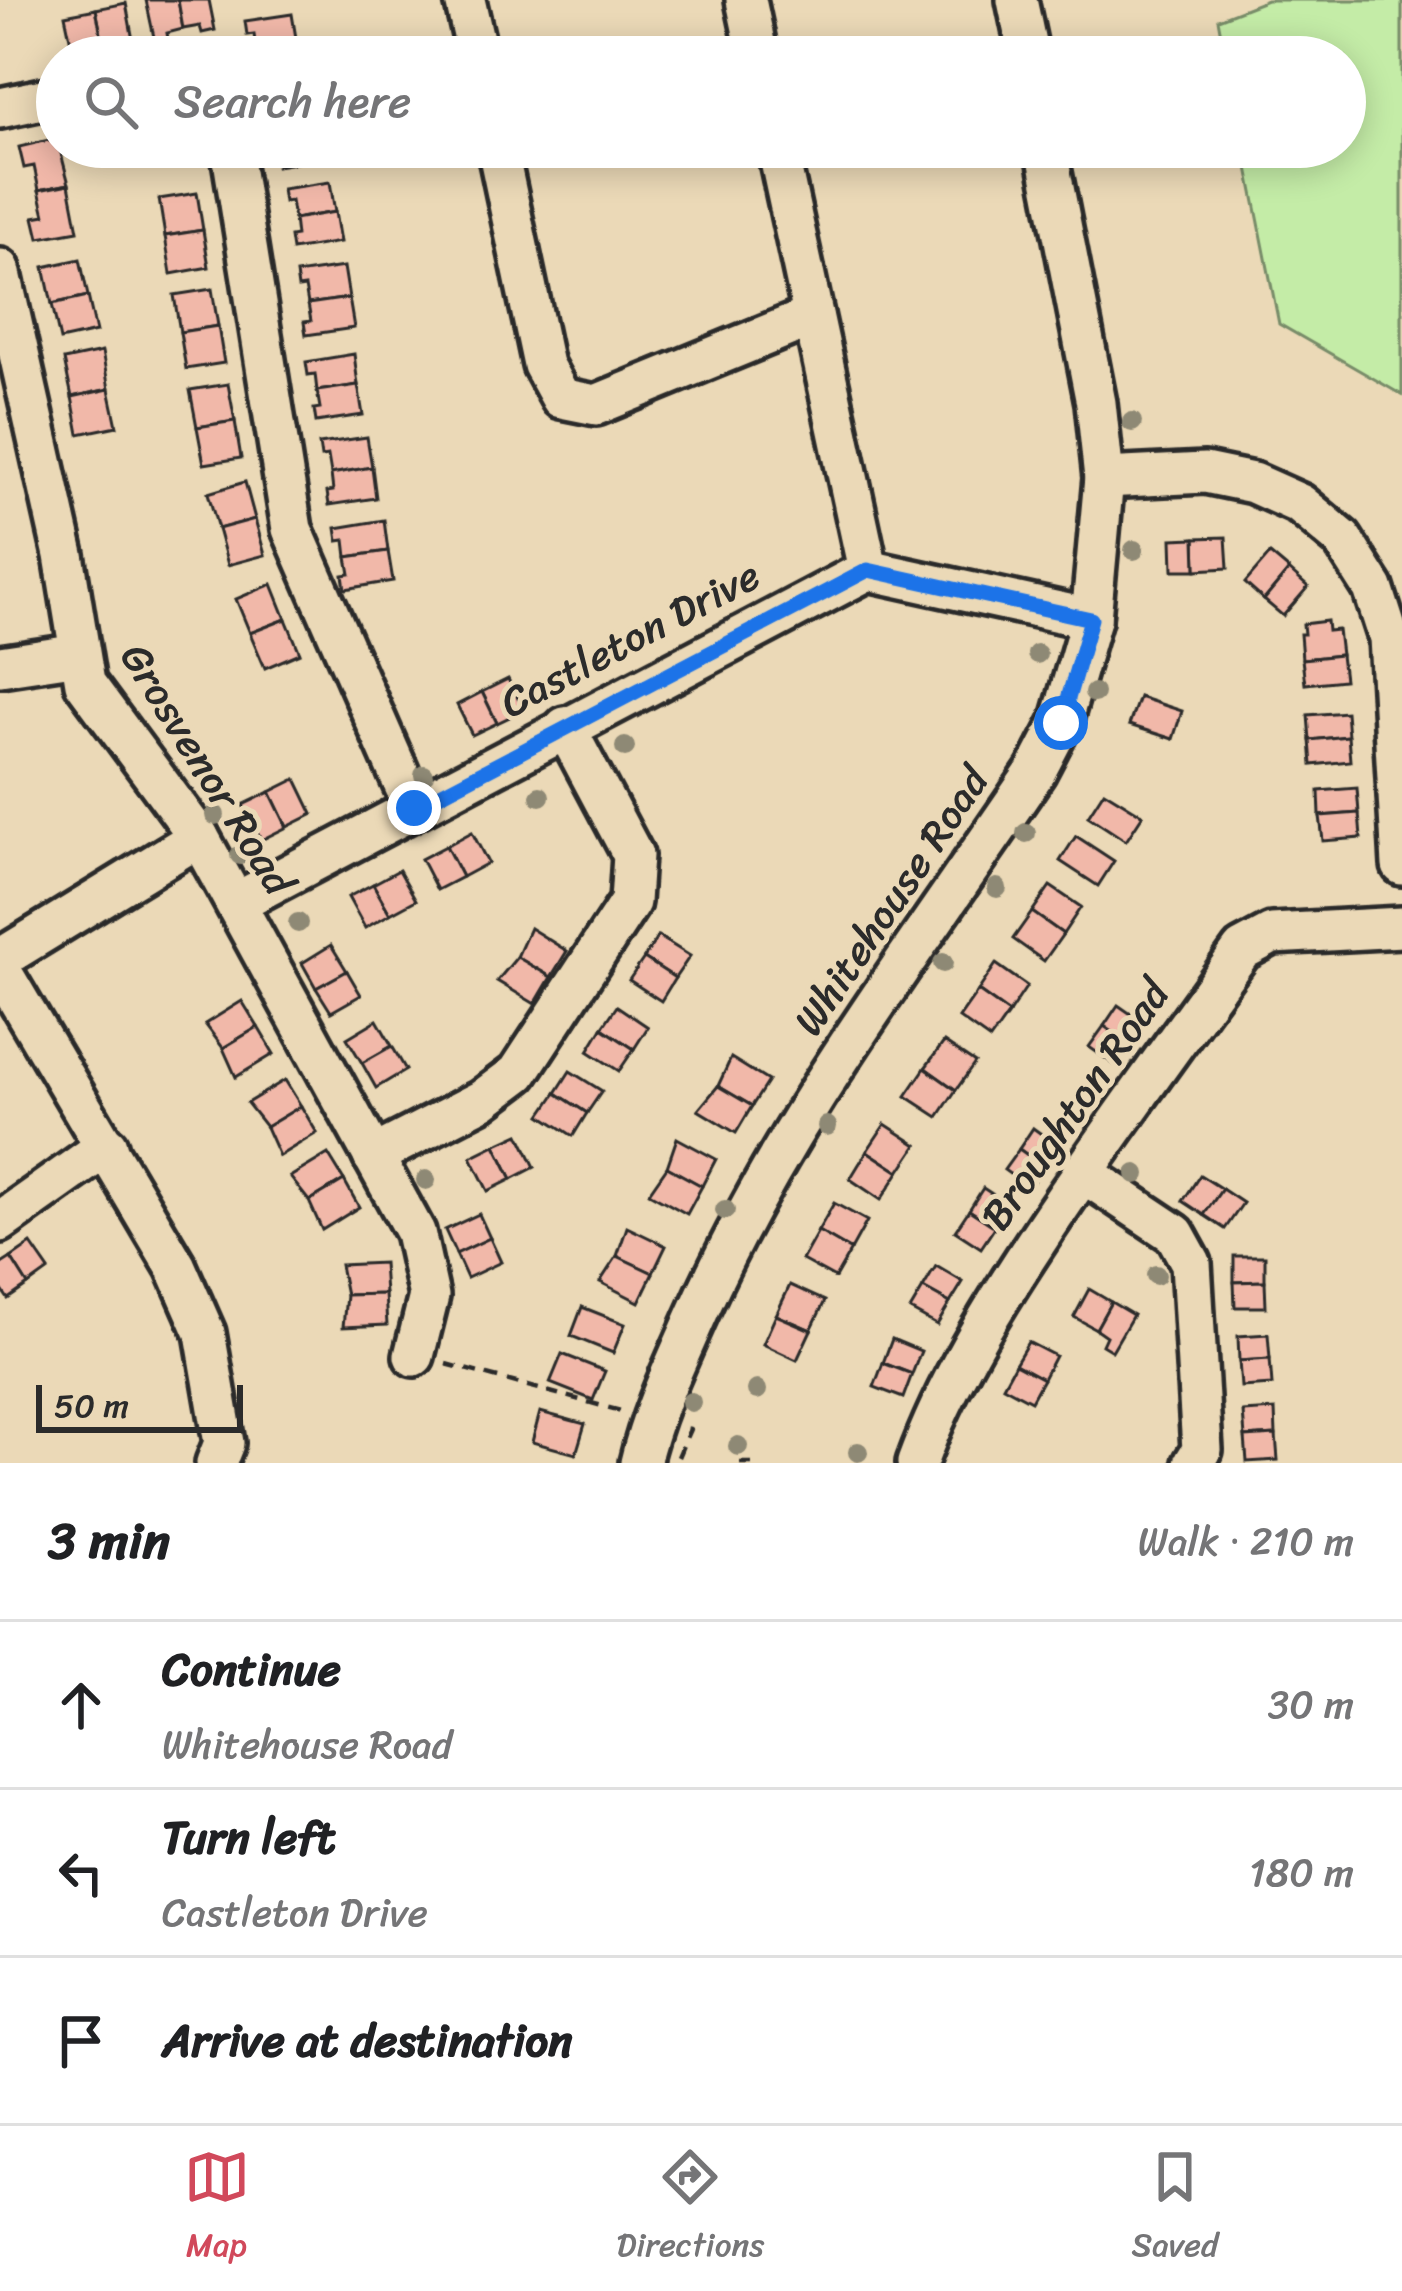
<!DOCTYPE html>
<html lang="en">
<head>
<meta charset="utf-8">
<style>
	:root { --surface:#fff; --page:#f2f2f2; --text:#202124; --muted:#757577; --line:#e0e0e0; --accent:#d1495b }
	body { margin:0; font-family:Sriracha,sans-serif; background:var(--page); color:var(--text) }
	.scale { position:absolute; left:36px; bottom:30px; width:207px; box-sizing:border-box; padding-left:12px; border:6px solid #2b2b2b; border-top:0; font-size:33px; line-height:42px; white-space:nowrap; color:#2b2b2b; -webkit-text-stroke:9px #ebd9b7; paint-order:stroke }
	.stop { position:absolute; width:36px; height:36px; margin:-27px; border:9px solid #1a73e8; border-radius:50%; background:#fff }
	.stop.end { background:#1a73e8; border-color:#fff; box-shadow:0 3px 12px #0008 }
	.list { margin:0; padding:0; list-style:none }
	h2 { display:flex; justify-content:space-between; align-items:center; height:156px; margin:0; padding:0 48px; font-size:51px }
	h2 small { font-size:39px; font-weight:400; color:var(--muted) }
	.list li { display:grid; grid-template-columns:78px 1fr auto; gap:36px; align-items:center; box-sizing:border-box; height:168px; padding:0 48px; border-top:3px solid var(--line) }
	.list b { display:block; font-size:45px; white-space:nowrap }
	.list p { margin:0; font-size:39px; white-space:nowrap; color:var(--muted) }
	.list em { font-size:39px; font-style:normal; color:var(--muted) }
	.icon { flex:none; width:66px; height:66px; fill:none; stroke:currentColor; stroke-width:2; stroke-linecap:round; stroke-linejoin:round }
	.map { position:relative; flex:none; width:1402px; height:1463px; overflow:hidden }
	.search { position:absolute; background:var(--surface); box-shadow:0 6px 30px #0003; left:36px; right:36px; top:36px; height:132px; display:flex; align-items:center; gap:30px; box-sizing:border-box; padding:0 42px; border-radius:66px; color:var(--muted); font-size:45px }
	.sheet { height:660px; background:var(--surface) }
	nav { display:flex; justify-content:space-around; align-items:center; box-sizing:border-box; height:168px; border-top:3px solid var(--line); background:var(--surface); font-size:33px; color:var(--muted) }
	nav a { display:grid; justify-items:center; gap:6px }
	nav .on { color:var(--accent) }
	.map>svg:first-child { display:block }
	.green { fill:#c4eca7; stroke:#788c69; stroke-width:3 }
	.building { fill:#f1b8a9; stroke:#2b2b2b; stroke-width:3 }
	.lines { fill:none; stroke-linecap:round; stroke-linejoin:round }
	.minor-casing { stroke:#2b2b2b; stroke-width:48 }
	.path { stroke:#2b2b2b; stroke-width:4.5; stroke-dasharray:12 9; stroke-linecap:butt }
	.minor { stroke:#ebd9b7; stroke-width:39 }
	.tree { fill:#8e8974 }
	.route { stroke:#1a73e8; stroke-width:15 }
	.labels { text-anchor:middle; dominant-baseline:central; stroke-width:10; stroke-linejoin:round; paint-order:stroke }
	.street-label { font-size:42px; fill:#2b2b2b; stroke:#ebd9b7 }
</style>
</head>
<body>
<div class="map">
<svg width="1402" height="1463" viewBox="0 0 1402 1463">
	<rect width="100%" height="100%" fill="#ebd9b7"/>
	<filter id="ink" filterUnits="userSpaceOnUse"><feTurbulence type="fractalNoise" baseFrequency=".00833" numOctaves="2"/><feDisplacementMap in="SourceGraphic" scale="24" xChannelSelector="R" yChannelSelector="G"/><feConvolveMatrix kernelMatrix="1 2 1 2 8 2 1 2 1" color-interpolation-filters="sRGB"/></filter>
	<g filter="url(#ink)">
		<path class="green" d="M1267 0H1402V395L1279 324 1244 147H1345V57H1225L1218 19Z"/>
		<g class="building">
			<path d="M146 0H178L183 29 167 33 168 39 155 42Z"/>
			<path d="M178 0H209L215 30 202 33 200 26 183 29Z"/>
			<path d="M126 3 135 51 122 53 120 47 104 50 96 9Z"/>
			<path d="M96 9 104 50 87 53V57H74L65 15Z"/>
			<path d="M292 14 297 44 256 51 254 34 247 35 245 21Z"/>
			<path d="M297 44 299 57H257L256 51Z"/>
			<path d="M57 138 69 184 39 190 34 166 24 168 19 147Z"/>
			<path d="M281 147H323L325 158 277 166 275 153 282 151Z"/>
			<path d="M330 182 335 212 294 219 291 201 284 202 282 189Z"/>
			<path d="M69 184 78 231 39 238 34 217 45 215 39 190Z"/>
			<path d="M197 193 203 230 165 236 159 199Z"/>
			<path d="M335 212 340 242 292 250 290 237 296 236 294 219Z"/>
			<path d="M203 230 209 267 171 274 165 236Z"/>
			<path d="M80 259 88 296 52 304 44 267Z"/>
			<path d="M344 267 349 298 308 304 305 287 298 288 296 274Z"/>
			<path d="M212 289 218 326 180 332 174 295Z"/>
			<path d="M88 296 96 332 60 340 52 304Z"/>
			<path d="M349 298 354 328 306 335 304 322 311 321 308 304Z"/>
			<path d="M218 326 224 363 186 369 180 332Z"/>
			<path d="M102 352 109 389 72 397 64 360Z"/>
			<path d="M354 354 358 385 317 391 315 374 308 375 306 362Z"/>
			<path d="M228 384 235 421 197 427 190 390Z"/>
			<path d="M358 385 363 415 316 422 314 409 320 408 317 391Z"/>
			<path d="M109 389 117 426 79 434 72 397Z"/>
			<path d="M235 421 241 458 204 464 197 427Z"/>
			<path d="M367 437 372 467 331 474 328 456 321 457 319 444Z"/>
			<path d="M372 467 376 498 329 505 327 492 333 491 331 474Z"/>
			<path d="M245 482 255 519 218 529 208 493Z"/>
			<path d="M255 519 265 555 228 565 218 529Z"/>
			<path d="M384 520 388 551 347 557 345 540 338 541 336 528Z"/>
			<path d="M1226 537 1228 568 1196 570 1195 538Z"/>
			<path d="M1195 538 1196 570H1173L1172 539Z"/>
			<path d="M388 551 393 581 345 589 343 575 350 574 347 557Z"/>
			<path d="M1270 554 1289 570 1264 600 1245 583Z"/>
			<path d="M1289 570 1308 587 1283 616 1264 600Z"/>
			<path d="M272 584 286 619 250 633 236 599Z"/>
			<path d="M286 619 300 653 265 668 250 633Z"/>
			<path d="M1327 621 1328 631 1338 630 1341 655 1302 659 1300 634H1304L1303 624Z"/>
			<path d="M1341 655 1344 680 1305 684 1302 659Z"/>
			<path d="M508 679 524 710 497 723 482 692Z"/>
			<path d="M482 692 497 723 472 735 457 705Z"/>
			<path d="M1139 697 1182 711 1173 739 1129 725Z"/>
			<path d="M1346 712 1348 736 1310 740 1308 715Z"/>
			<path d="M1348 736 1350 761 1312 765 1310 740Z"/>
			<path d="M296 779 313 814 287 827 270 792Z"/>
			<path d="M1357 788 1359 813 1320 816 1319 791Z"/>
			<path d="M1104 791 1143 815 1126 841 1088 816Z"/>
			<path d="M270 792 287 827 261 840 243 805Z"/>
			<path d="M1359 813 1361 838 1323 841 1320 816Z"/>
			<path d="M472 832 488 863 462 877 446 846Z"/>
			<path d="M1076 836 1114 861 1098 886 1060 861Z"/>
			<path d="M446 846 462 877 437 890 421 859Z"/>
			<path d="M399 870 416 900 390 914 373 884Z"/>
			<path d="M373 884 390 914 365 928 348 897Z"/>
			<path d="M1050 886 1081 907 1063 934 1032 912Z"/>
			<path d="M1032 912 1063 934 1044 961 1013 939Z"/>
			<path d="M530 928 567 951 551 977 517 957Z"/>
			<path d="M658 936 690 956 675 978 644 958Z"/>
			<path d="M331 945 347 971 316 988 302 963Z"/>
			<path d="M517 957 551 977 535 1004 497 981Z"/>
			<path d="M644 958 675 978 661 1001 629 980Z"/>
			<path d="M996 964 1027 986 1009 1013 978 991Z"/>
			<path d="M347 971 361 995 331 1012 316 988Z"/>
			<path d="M978 991 1009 1013 990 1040 959 1018Z"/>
			<path d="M242 1001 258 1027 223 1048 205 1024Z"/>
			<path d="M1118 1005 1144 1023 1129 1044 1104 1026Z"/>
			<path d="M617 1006 648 1027 634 1049 602 1028Z"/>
			<path d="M377 1020 392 1046 362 1063 347 1038Z"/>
			<path d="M1104 1026 1129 1044 1115 1065 1089 1047Z"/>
			<path d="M258 1027 274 1054 236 1077 223 1048Z"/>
			<path d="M602 1028 634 1049 619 1071 588 1051Z"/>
			<path d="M944 1042 975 1063 956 1090 925 1068Z"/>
			<path d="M392 1046 406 1070 376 1088 362 1063Z"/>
			<path d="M731 1058 768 1081 752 1106 718 1086Z"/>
			<path d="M925 1068 956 1090 938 1117 906 1096Z"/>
			<path d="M570 1071 602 1091 587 1113 556 1093Z"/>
			<path d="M285 1080 301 1106 266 1127 247 1103Z"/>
			<path d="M718 1086 752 1106 736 1133 698 1110Z"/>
			<path d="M556 1093 587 1113 573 1136 541 1115Z"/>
			<path d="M301 1106 317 1133 279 1156 266 1127Z"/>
			<path d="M885 1124 917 1145 899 1172 867 1151Z"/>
			<path d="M1033 1128 1058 1146 1044 1167 1019 1149Z"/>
			<path d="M519 1134 535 1167 512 1179 495 1145Z"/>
			<path d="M677 1138 716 1159 702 1186 667 1167Z"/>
			<path d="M495 1145 512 1179 488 1191 471 1157Z"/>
			<path d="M1019 1149 1044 1167 1029 1188 1004 1170Z"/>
			<path d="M867 1151 899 1172 881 1200 850 1179Z"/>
			<path d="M328 1154 344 1180 309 1201 290 1177Z"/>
			<path d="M667 1167 702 1186 687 1214 649 1193Z"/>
			<path d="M1200 1175 1222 1189 1204 1215 1183 1201Z"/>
			<path d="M344 1180 359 1207 322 1230 309 1201Z"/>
			<path d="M983 1188 1009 1205 995 1227 969 1210Z"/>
			<path d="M1222 1189 1243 1203 1225 1229 1204 1215Z"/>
			<path d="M834 1203 867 1221 851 1250 818 1231Z"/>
			<path d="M969 1210 995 1227 981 1248 955 1231Z"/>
			<path d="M479 1214 490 1238 456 1254 445 1230Z"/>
			<path d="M627 1227 666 1246 653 1273 617 1256Z"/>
			<path d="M818 1231 851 1250 835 1278 802 1260Z"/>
			<path d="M490 1238 501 1262 467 1278 456 1254Z"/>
			<path d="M31 1244 49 1270 28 1285 11 1258Z"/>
			<path d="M617 1256 653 1273 639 1302 600 1282Z"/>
			<path d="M1234 1256H1265V1281L1234 1282Z"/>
			<path d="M11 1258 28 1285 8 1299 0 1287V1265Z"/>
			<path d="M383 1263 385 1294 346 1295 340 1265Z"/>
			<path d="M936 1266 963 1282 950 1303 923 1288Z"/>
			<path d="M1265 1281 1266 1307H1235L1234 1282Z"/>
			<path d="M790 1285 825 1301 811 1330 776 1315Z"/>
			<path d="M923 1288 950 1303 937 1325 910 1310Z"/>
			<path d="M1089 1289 1111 1302 1096 1329 1074 1317Z"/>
			<path d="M385 1294 387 1325 343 1327 346 1295Z"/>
			<path d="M1111 1302 1133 1315 1112 1351 1102 1345 1106 1336 1096 1329Z"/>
			<path d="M582 1307 625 1324 613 1353 571 1336Z"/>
			<path d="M776 1315 811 1330 797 1360 763 1344Z"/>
			<path d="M1268 1334 1270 1359 1239 1361 1238 1336Z"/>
			<path d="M892 1339 921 1351 912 1374 883 1363Z"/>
			<path d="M1028 1342 1055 1356 1043 1379 1015 1364Z"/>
			<path d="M562 1354 605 1371 593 1400 550 1383Z"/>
			<path d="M1270 1359 1272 1385 1241 1387 1239 1361Z"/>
			<path d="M883 1363 912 1374 903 1398 874 1387Z"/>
			<path d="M1015 1364 1043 1379 1031 1401 1003 1386Z"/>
			<path d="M1275 1410 1276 1435 1245 1437 1243 1412Z"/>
			<path d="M540 1412 585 1424 576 1454 532 1442Z"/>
			<path d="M1276 1435 1278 1460 1247 1462 1245 1437Z"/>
		</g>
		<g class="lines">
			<defs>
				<g id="minor">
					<path d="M465 0 478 57"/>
					<path d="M746 0 758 57"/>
					<path d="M1017 0 1029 57"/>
					<path d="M0 108 57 96"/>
					<path d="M231 147 292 529 414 808"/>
					<path d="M497 147 543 365 561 398 596 405 813 316"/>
					<path d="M777 147 868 570"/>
					<path d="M0 269 64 555 85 683 199 837 415 1232 429 1296 414 1356"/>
					<path d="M1104 478 1205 473 1253 483 1300 504 1342 539 1373 588 1389 638 1402 865"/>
					<path d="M0 666 79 654"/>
					<path d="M237 902 868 570 1091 619"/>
					<path d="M0 959 199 837"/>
					<path d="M0 969 176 1267 205 1333 224 1443 216 1463"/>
					<path d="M373 1156 482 1100 518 1073 630 902 633 855 565 727"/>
					<path d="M1082 1172 1175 1234 1191 1263 1202 1450 1194 1463"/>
					<path d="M0 1222 107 1146"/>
					<path d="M640 1463C652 1412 674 1367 695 1319 782 1122 916 949 1036 771L1061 723 1091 619 1104 478 1096 403 1046 147"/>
					<path d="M917 1463C947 1381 992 1309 1040 1236 1104 1139 1174 1045 1242 950L1272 934 1402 927"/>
				</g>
			</defs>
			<use href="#minor" class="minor-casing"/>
			<g class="path">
				<path d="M446 1364 621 1411"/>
				<path d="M678 1457 690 1429 684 1428"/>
				<path d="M740 1463H759"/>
			</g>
			<use href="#minor" class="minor"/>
		</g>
		<g class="tree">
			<circle cx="1132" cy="422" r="10"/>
			<circle cx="1134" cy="550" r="10"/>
			<circle cx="1037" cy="654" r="10"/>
			<circle cx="1094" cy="693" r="10"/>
			<circle cx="625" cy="747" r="10"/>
			<circle cx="424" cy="775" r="10"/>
			<circle cx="540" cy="796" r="10"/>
			<circle cx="215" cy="815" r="10"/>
			<circle cx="1026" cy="833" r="10"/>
			<circle cx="240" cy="855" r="10"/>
			<circle cx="997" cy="888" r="10"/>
			<circle cx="298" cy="923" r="10"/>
			<circle cx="943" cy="963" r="10"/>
			<circle cx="827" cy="1126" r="10"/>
			<circle cx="1136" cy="1174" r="10"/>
			<circle cx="426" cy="1180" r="10"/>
			<circle cx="725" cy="1210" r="10"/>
			<circle cx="1156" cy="1275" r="10"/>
			<circle cx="757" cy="1390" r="10"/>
			<circle cx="691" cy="1402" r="10"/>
			<circle cx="738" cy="1446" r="10"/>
			<circle cx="858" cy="1452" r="10"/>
		</g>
	</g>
	<g class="lines" filter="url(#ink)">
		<path class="route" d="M414 808 868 570 1091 619 1061 723"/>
	</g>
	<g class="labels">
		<g class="street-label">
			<text transform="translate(630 639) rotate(-28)">Castleton Drive</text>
			<text transform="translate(207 769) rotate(58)">Grosvenor Road</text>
			<text transform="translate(891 901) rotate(-56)">Whitehouse Road</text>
			<text transform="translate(1075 1105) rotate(-55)">Broughton Road</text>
		</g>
	</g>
</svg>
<div class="scale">50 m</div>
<div class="stop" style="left:1061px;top:723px"></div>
<div class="stop end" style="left:414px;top:808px"></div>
<div class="search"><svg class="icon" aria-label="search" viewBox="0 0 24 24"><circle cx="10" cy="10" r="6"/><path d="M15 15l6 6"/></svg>Search here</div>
</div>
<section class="sheet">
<h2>3 min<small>Walk · 210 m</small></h2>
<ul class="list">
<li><svg class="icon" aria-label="ahead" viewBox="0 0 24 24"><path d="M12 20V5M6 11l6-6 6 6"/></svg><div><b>Continue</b><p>Whitehouse Road</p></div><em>30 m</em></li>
<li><svg class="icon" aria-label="left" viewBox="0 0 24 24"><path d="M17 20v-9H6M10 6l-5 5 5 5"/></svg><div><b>Turn left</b><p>Castleton Drive</p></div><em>180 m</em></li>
<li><svg class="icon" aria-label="arrive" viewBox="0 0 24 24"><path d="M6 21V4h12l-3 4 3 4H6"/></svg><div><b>Arrive at destination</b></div></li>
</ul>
</section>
<nav>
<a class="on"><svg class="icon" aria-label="map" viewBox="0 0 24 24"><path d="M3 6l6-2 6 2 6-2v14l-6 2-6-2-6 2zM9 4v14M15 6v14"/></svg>Map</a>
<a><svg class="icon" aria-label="directions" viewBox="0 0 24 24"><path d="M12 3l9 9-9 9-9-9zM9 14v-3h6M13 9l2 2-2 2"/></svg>Directions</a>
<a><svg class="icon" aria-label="saved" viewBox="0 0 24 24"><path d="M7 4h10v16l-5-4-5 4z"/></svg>Saved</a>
</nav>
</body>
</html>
